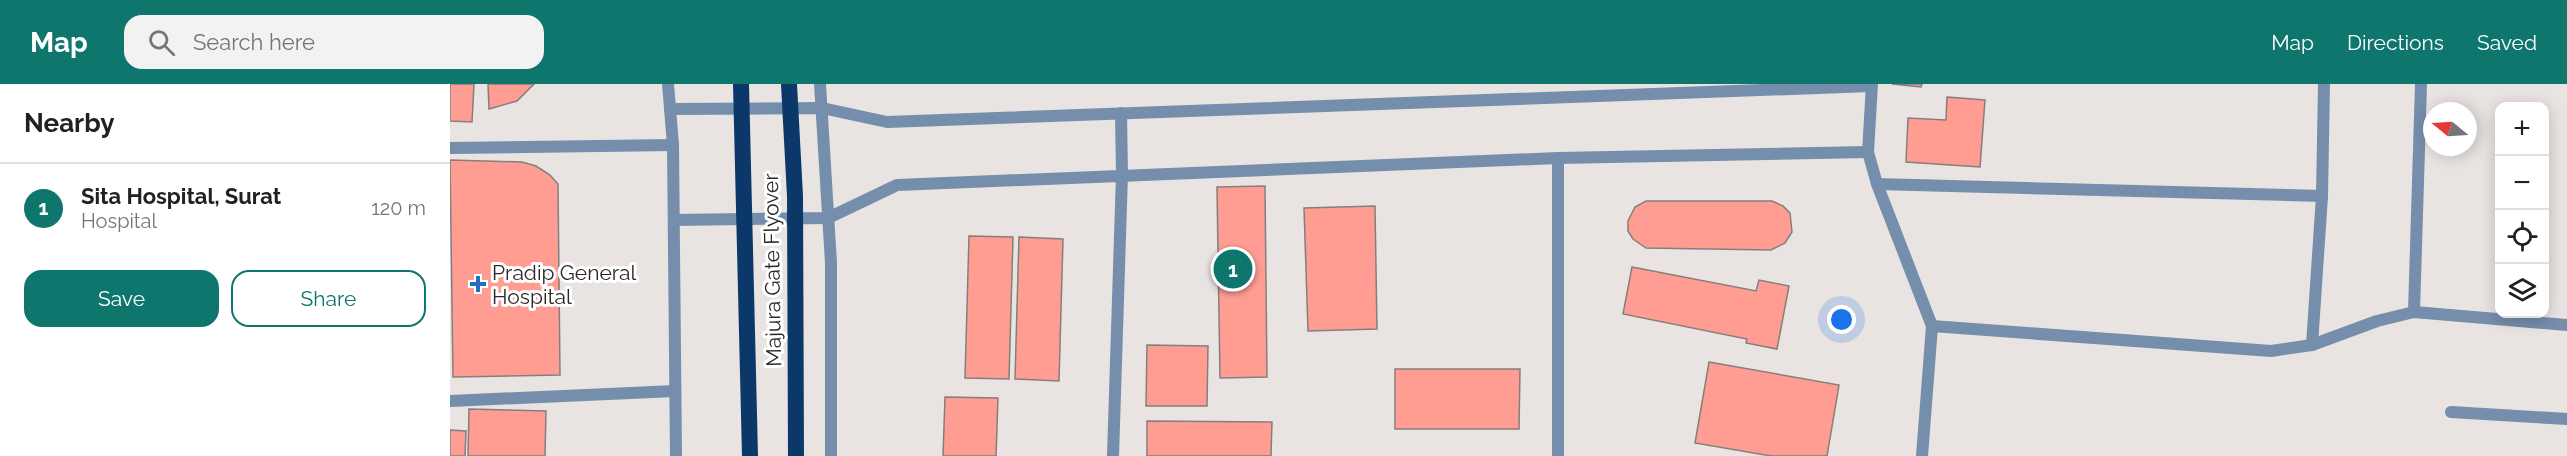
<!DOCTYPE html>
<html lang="en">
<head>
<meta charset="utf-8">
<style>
	:root { --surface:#fff; --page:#f2f2f2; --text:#202124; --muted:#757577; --line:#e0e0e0; --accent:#0f766e }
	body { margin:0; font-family:Raleway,sans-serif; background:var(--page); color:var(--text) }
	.controls { position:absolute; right:18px; top:18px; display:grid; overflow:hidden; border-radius:12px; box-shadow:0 3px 15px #0003 }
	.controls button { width:54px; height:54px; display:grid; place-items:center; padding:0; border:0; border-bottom:2px solid var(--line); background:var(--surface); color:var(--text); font:30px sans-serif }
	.compass { position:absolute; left:1973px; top:18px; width:54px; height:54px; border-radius:50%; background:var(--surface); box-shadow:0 3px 15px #0003; rotate:288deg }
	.you { position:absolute; left:1392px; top:236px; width:21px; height:21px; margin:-15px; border:4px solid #fff; border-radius:50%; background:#1a73e8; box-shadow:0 0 0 9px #1a73e833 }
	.badge { display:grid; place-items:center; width:39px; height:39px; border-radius:50%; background:var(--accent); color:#fff; font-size:20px; font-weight:700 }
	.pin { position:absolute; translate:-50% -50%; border:3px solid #fff; box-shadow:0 2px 6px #0006 }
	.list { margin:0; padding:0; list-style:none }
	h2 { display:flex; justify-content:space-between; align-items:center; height:78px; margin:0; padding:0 24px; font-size:26px }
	h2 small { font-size:20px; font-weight:400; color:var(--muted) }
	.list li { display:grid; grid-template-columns:39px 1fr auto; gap:18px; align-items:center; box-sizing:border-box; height:90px; padding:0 24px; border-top:2px solid var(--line) }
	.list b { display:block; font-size:22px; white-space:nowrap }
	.list p { margin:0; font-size:20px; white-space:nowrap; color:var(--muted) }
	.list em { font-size:20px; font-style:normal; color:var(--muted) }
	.actions { display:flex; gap:12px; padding:18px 24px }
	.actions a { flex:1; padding:14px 0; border:2px solid var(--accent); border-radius:18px; text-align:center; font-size:21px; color:var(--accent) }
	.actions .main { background:var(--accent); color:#fff }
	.icon { flex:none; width:33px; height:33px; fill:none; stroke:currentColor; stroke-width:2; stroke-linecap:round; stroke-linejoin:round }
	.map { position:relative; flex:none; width:2117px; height:372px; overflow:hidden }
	header { display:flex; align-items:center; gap:36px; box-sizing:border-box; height:84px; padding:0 30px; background:var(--accent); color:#fff }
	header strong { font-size:28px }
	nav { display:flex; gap:33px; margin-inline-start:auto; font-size:21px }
	.search { width:420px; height:54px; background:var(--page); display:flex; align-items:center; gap:15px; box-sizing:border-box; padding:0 21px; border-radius:18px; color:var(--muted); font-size:22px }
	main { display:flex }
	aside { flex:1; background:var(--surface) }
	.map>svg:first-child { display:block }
	.building { fill:#ff9d93; stroke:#847f7e; stroke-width:1.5 }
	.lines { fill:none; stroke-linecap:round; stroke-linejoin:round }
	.minor { stroke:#758eac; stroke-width:12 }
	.tertiary { stroke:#758eac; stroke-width:12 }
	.trunk-bridge { stroke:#0b3868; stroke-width:16 }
	.poi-dot { fill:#266fbf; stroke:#fff; stroke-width:2 }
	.labels { text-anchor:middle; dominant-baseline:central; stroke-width:6; stroke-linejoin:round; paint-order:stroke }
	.street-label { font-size:21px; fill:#2b2928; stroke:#fff }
	.poi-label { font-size:21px; fill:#2b2928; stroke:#fff; text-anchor:start }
</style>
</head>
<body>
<header>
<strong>Map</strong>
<div class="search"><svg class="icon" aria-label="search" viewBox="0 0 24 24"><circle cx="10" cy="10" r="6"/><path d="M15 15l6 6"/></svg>Search here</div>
<nav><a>Map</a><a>Directions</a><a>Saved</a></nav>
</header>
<main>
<aside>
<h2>Nearby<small></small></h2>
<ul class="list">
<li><span class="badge">1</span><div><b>Sita Hospital, Surat</b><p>Hospital</p></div><em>120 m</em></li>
</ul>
<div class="actions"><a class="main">Save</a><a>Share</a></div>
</aside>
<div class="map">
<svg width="2117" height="372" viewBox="0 0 2117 372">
	<rect width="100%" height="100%" fill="#e9e3e2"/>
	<g class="building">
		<path d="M0 0H24L22 38 0 37Z"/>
		<path d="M38 0H84L67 17 39 25Z"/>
		<path d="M1442 0H1472L1471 3Z"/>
		<path d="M1497 13 1535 16 1530 83 1456 78 1458 34 1496 36Z"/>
		<path d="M0 76 72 78 86 82 100 91 108 100 110 291 3 293Z"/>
		<path d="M815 102 817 293 770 294 767 103Z"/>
		<path d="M1196 117H1322L1333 122 1340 129 1342 148 1335 159 1321 166 1196 164 1183 155 1178 147V137L1185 123Z"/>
		<path d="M925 122 927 245 858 247 854 124Z"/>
		<path d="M519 152 563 153 559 295 515 294Z"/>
		<path d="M569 153 613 155 609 297 565 295Z"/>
		<path d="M1182 183 1306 207 1309 196 1339 202 1327 265 1296 259 1297 255 1173 230Z"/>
		<path d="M697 261 758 262 757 322H696Z"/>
		<path d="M1259 278 1389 301 1377 372H1321L1245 359Z"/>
		<path d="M945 285H1070L1069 345H945Z"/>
		<path d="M495 313 548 314 546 372H493Z"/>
		<path d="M19 325 96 327 95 372H18Z"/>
		<path d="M697 337 822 338 821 372H697Z"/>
		<path d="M0 346 16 347 15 372H0Z"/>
	</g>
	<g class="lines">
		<g class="minor">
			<path d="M1422 0 1418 68 1427 100 1482 242 1472 372"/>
			<path d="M220 25 372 24 437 38 1421 2"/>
			<path d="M0 64 223 61"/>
			<path d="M1108 74V372"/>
			<path d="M1427 100 1872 112"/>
			<path d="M224 136 378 134 447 101 1108 74 1418 68"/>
			<path d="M1964 228 1971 0"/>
			<path d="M1482 242 1821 267 1862 261 1927 237 1964 228 2117 241"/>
			<path d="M1862 261 1872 112 1874 0"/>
			<path d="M0 317 225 307"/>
			<path d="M2001 328 2117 335"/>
			<path d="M663 372 672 90 671 29"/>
		</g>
		<g class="tertiary">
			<path d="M218 0 223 61 226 372"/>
			<path d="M370 0 381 179V372"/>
		</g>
		<g class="trunk-bridge">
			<path d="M291 0 300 372"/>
			<path d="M339 0 345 112 346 372"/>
		</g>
	</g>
	<path class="poi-dot" d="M25 191h6v6h6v6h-6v6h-6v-6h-6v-6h6z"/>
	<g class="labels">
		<g class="street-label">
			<text transform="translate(322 186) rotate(-91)">Majura Gate Flyover</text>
		</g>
		<g class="poi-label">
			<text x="42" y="188">Pradip General<tspan x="42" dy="24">Hospital</tspan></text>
		</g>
	</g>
</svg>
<div class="controls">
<button>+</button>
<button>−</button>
<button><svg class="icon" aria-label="locate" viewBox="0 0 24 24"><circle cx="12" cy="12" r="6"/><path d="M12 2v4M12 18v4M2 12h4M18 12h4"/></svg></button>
<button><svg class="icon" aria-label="layers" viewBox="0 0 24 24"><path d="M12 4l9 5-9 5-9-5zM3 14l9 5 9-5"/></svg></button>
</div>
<svg class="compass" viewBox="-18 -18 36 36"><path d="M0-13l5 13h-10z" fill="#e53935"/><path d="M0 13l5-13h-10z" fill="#757577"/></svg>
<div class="you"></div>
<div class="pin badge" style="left:783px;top:185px">1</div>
</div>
</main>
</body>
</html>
